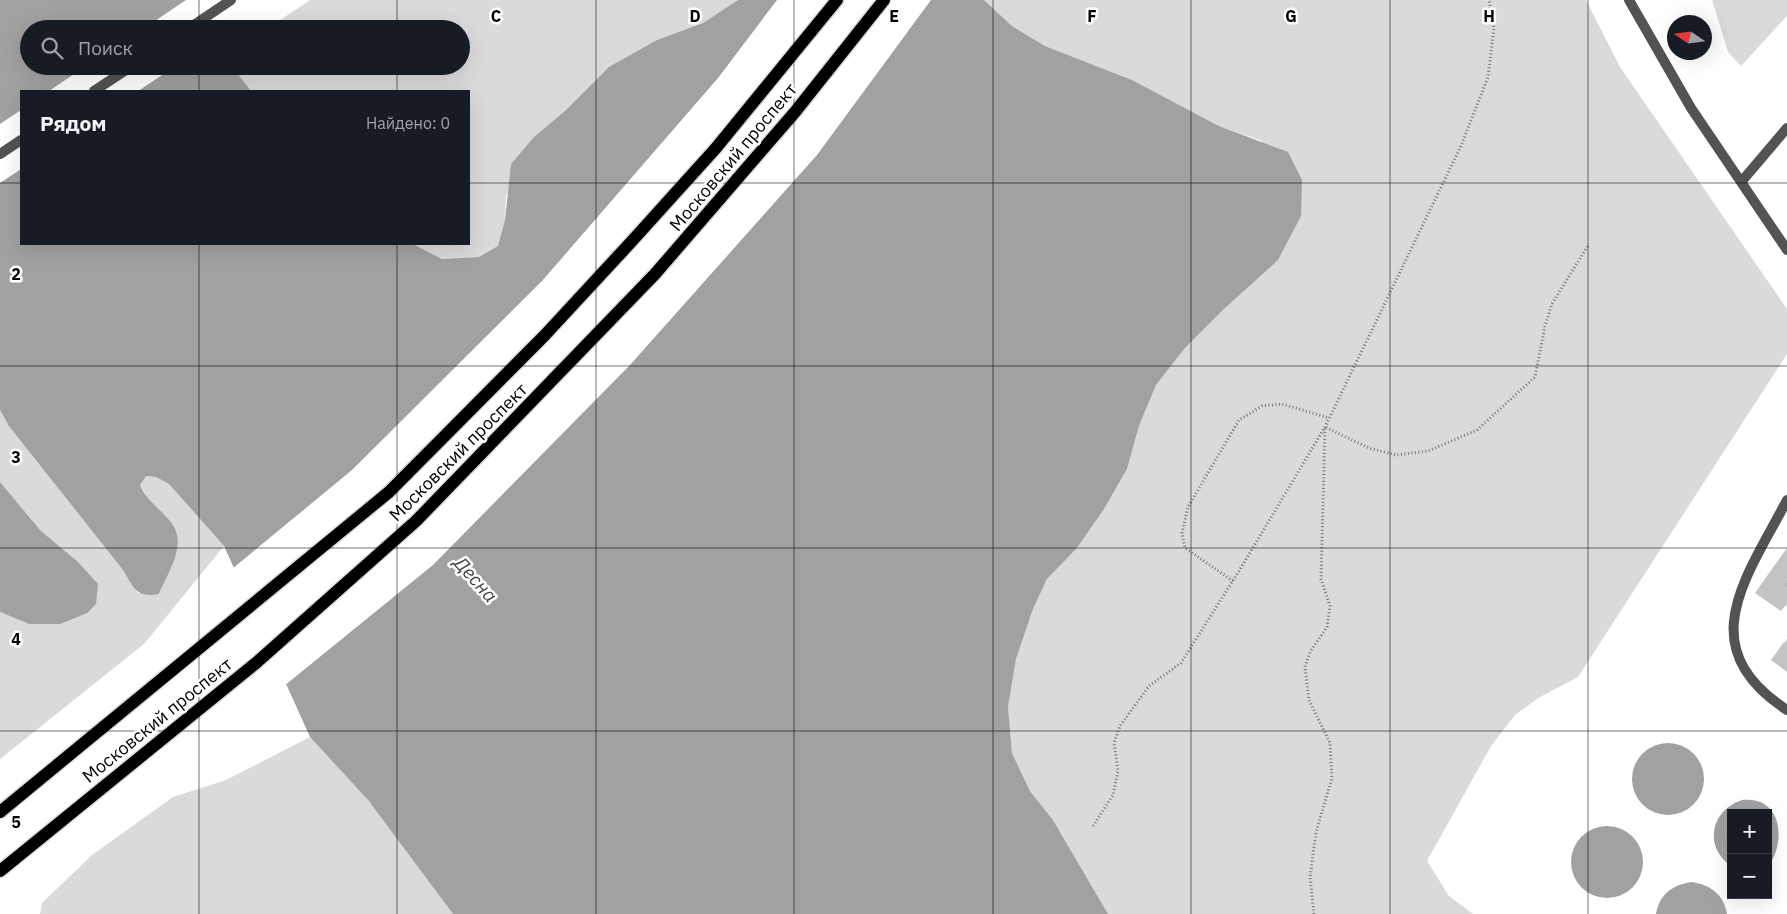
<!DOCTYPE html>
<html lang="ru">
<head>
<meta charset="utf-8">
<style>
	:root { --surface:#171b24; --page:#242831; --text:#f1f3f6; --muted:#9ea1a6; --line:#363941 }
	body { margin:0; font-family:"IBM Plex Sans",sans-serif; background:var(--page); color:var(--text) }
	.controls { position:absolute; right:15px; bottom:15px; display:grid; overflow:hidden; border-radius:0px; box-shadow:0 5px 20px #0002 }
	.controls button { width:45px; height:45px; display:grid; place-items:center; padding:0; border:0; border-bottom:1px solid var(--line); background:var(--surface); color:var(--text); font:25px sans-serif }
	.compass { position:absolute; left:1667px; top:15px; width:45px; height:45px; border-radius:50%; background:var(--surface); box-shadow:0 5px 20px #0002; rotate:283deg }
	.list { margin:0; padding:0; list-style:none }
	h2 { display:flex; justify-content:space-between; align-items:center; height:65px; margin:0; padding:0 20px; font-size:21px }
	h2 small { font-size:16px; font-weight:400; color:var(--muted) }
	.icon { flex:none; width:28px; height:28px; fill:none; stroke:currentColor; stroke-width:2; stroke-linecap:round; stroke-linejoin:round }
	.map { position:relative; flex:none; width:1787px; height:914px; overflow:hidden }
	.search { position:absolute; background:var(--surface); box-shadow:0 5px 20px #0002; left:20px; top:20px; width:450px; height:55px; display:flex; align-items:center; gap:12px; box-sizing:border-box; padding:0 18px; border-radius:28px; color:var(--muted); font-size:19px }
	.panel { position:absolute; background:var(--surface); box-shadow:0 5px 20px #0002; left:20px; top:90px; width:450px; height:155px; border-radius:0px }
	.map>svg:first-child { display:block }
	.green { fill:#dadada }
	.water { fill:#a1a1a1 }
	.pier { fill:#fff }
	.building { fill:#c3c3c3; filter:url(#shadow) }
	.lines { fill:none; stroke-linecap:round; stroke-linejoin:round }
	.primary-casing { stroke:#dbdbdb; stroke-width:15 }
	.path { stroke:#757575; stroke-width:3; stroke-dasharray:1 2.5; stroke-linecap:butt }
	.lane { stroke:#535353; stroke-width:10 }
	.street { stroke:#535353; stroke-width:10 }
	.primary { stroke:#000; stroke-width:12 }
	.grid { fill:none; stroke:#000; stroke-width:1; stroke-opacity:0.55 }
	.labels { text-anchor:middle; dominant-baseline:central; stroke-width:5; stroke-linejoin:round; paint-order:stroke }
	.street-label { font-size:18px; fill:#000; stroke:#fff }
	.water-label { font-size:19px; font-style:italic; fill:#424242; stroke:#fff }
	.grid-label { font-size:16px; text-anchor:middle; font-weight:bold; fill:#000; stroke:#fff; stroke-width:5; stroke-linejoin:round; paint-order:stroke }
</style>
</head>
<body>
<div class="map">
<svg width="1787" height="914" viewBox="0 0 1787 914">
	<defs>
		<filter id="shadow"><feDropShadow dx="4.5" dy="-4.5" stdDeviation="0" flood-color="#0004"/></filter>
	</defs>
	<rect width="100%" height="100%" fill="#fff"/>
	<g class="green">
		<path d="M310 0H738L703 23 657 40 534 137 506 196 505 220 498 247 479 257 442 259 413 244H469V91H251L232 66H461V29H267Z"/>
		<path d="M984 0H1586L1620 67 1787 309V354L1578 677 1540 697 1515 715 1491 746 1427 861 1449 896 1473 914H1108L1053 820 1030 791 1012 753 1008 707 1016 659 1033 609 1047 579 1077 548 1104 509 1127 469 1139 426 1156 385 1185 348 1225 308 1262 141 1219 126 1132 80 1045 46 1012 26Z"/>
		<path d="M1712 0H1787V16L1741 66 1728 52Z"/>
		<path d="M0 410 10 426 123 570 138 593 159 594 165 579 151 503 140 485 145 476 156 477 169 484 224 546 144 644 0 759V612L29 624 77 561 41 531 0 482Z"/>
		<path d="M310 737 368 800 453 914H40L42 903 92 855 173 797 226 780Z"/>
	</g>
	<g class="water">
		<path d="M0 0H219L222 29H29V66H232L251 91H21V244H413L442 259 479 257 498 246 505 220 511 164 534 137 565 111 609 67 657 40 703 23 738 0H984L1012 26 1045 46 1132 80 1219 126 1288 152 1302 180 1301 216 1278 260 1225 308 1185 348 1156 385 1139 426 1127 469 1104 509 1077 548 1047 579 1033 609 1016 659 1008 707 1012 753 1030 791 1053 820 1108 914H453L368 800 310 737 224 546 169 484 156 477 146 476 140 485C147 501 159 508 170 521 189 543 168 572 159 594 136 598 134 588 123 570L9 426 0 410Z"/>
		<path d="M0 482 41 531 77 561 98 584 96 604 87 613 60 624H29L0 612Z"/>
		<circle cx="1668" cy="779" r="36"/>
		<path d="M1742 800C1782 795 1787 842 1768 866V813H1731V866C1703 847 1711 810 1742 800Z"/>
		<circle cx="1607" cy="862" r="36"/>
		<path d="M1691 882C1710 884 1724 895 1727 914H1656C1659 895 1672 885 1691 882Z"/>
	</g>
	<g class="pier">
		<path d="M186 0H221L225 29H143Z"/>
		<path d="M777 0H931L817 155 630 365 433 565 284 686 232 569 352 470 542 281 718 78Z"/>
		<path d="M86 66H176L138 91H49Z"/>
		<path d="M21 110V169L0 183V124Z"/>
	</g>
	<g class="building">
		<path d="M1787 548V578L1783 584 1787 588V603L1781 611 1755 593Z"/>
		<path d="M1784 642 1787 643V672L1771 660Z"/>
	</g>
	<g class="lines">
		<defs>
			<g id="primary">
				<path d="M0 812 389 492 545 335 632 241 716 148 837 0"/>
				<path d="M0 871 256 663 416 521 655 274 795 112 884 0"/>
			</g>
		</defs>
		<use href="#primary" class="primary-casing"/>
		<g class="path">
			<path d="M1233 581 1185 548 1182 533 1188 507 1239 420 1262 406 1282 404 1329 418"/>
			<path d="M1093 826 1113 795 1118 771 1114 743 1120 726 1149 686 1181 663 1239 571 1325 427 1461 146 1488 77 1494 28 1489 0"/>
			<path d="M1314 914 1310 877 1316 832 1332 778 1330 743 1309 700 1305 667 1310 652 1327 627 1330 606 1321 579 1325 427 1369 448 1396 455 1428 451 1477 430 1535 377 1545 326 1552 304 1589 244"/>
		</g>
		<g class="lane">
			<path d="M1629 0 1691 108 1787 250"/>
			<path d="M1742 181 1787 128"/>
			<path d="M1787 500C1747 577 1690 647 1787 710"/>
		</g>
		<g class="street">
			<path d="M188 29 231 0"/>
			<path d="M94 91 132 66"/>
			<path d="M0 154 21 140"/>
		</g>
		<use href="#primary" class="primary"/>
	</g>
	<path class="grid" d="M199 0V29M397 0V29M596 0V914M794 0V914M993 0V914M1191 0V914M1390 0V914M1588 0V914M199 66V91M397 66V91M0 183H21M469 183H1787M199 244V914M397 244V914M0 366H1787M0 548H1787M0 731H1787"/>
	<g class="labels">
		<g class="street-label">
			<text transform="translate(733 157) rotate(-50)">Московский проспект</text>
			<text transform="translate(458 452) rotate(-45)">Московский проспект</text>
			<text transform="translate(157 720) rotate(-39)">Московский проспект</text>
		</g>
		<g class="water-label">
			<text transform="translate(476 579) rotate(48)">Десна</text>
		</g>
	</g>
	<g class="grid-label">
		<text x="496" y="22">C</text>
		<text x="695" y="22">D</text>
		<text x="894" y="22">E</text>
		<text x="1092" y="22">F</text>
		<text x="1291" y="22">G</text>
		<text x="1489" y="22">H</text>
		<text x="16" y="280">2</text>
		<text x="16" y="463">3</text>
		<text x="16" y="645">4</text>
		<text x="16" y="828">5</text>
	</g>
</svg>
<div class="controls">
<button>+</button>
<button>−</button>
</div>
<svg class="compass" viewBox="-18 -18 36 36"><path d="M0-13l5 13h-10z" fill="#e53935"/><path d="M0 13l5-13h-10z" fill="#9ea1a6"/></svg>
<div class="search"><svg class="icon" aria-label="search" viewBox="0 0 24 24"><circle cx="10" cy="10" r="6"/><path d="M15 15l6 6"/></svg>Поиск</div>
<section class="panel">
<h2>Рядом<small>Найдено: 0</small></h2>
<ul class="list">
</ul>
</section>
</div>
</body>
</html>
